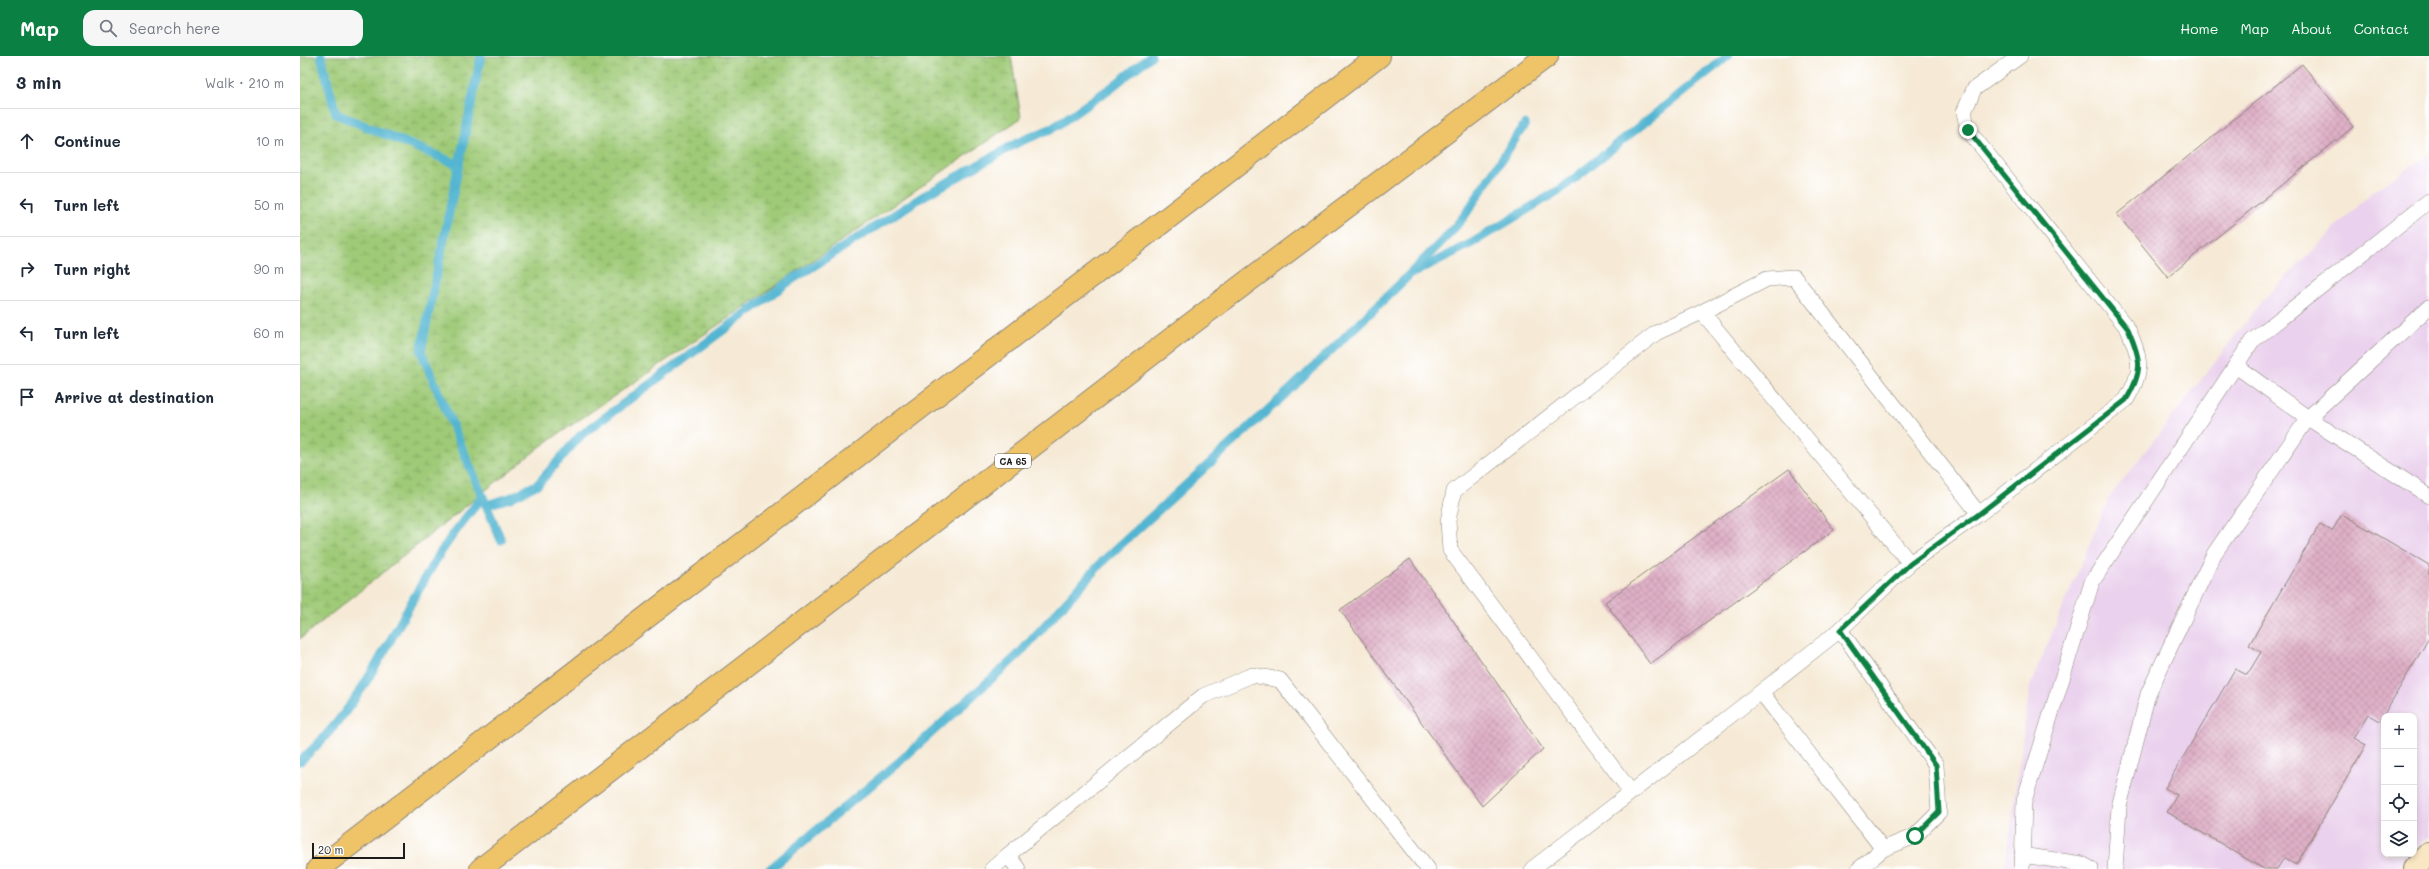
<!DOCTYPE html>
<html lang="en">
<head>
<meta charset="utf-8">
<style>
	:root { --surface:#fff; --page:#f6f6f7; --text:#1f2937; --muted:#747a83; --line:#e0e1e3; --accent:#0b8043 }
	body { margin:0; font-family:Mali,sans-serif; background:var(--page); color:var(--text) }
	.controls { position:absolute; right:12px; bottom:12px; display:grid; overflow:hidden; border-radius:8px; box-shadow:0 2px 6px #0003 }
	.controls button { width:36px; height:36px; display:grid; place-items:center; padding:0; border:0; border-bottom:1px solid var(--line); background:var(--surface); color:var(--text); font:20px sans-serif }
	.scale { position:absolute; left:12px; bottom:10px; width:93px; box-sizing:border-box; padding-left:4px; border:2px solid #1c1c1c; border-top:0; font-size:11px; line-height:14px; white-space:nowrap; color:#1c1c1c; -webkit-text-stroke:3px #fff; paint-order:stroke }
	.stop { position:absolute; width:12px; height:12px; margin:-9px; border:3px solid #0b8043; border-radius:50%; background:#fff }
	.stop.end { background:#0b8043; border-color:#fff; box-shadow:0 1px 4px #0008 }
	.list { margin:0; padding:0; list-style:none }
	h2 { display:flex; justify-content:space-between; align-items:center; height:52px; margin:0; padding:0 16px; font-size:17px }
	h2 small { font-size:13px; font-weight:400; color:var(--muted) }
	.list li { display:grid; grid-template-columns:26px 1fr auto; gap:12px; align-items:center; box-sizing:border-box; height:64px; padding:0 16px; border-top:1px solid var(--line) }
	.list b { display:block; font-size:15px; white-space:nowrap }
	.list em { font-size:13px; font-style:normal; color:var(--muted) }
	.icon { flex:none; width:22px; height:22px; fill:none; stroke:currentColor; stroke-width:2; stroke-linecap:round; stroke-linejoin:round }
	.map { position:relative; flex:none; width:2129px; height:813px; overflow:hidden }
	header { display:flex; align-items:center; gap:24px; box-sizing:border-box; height:56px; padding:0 20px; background:var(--accent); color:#fff }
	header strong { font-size:19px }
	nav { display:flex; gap:22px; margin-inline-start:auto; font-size:14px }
	.search { width:280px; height:36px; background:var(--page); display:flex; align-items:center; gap:10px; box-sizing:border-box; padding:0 14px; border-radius:12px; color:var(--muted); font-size:15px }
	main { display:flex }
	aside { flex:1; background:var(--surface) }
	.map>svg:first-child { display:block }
	.built { fill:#ead1ed }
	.wetland { fill:url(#wetland-marsh); stroke:#5e734a }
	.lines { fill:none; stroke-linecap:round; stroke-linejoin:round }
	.stream { stroke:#52b5d1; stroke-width:9 }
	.building { fill:url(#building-cross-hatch) }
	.lane-casing { stroke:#898379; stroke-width:16 }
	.secondary-casing { stroke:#898379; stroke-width:24 }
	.highway-casing { stroke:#898379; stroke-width:24 }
	.lane { stroke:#fff; stroke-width:15 }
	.secondary { stroke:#f9e7c3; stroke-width:22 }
	.highway { stroke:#efc469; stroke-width:22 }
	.route { stroke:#0b8043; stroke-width:5 }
	.labels { text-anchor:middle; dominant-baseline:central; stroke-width:4; stroke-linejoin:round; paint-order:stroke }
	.shield { fill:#fff; stroke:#606060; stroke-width:1 }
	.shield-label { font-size:9px; font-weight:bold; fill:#1c1c1c }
</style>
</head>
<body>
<header>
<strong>Map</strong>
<div class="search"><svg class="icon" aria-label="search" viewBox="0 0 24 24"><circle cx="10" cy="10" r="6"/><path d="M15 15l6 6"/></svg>Search here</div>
<nav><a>Home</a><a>Map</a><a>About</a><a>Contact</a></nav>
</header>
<main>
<aside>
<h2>3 min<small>Walk · 210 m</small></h2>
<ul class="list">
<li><svg class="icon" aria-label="ahead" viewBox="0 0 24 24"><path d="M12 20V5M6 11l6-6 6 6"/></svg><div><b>Continue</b></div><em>10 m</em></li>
<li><svg class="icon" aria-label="left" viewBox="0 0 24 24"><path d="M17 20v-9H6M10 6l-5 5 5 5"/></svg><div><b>Turn left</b></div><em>50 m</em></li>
<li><svg class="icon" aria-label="right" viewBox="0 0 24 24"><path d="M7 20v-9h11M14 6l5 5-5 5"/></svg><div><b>Turn right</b></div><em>90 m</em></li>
<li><svg class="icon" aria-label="left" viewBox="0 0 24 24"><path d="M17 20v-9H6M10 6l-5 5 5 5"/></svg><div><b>Turn left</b></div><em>60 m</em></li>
<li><svg class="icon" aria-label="arrive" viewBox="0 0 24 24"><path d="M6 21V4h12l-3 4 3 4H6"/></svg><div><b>Arrive at destination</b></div></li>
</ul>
</aside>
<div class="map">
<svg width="2129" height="813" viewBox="0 0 2129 813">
	<defs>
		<pattern id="wetland-marsh" width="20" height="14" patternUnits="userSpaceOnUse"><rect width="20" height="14" fill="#9fca77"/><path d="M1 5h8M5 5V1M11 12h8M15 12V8" fill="none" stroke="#88ad66"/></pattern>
		<pattern id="building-cross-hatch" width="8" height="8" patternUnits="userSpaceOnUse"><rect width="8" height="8" fill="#dfb0c7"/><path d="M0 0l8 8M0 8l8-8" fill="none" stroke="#bf97aa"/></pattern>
	</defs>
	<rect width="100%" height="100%" fill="#fff"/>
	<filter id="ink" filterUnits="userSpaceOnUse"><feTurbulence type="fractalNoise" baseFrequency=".025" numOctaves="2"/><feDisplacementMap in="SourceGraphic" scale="8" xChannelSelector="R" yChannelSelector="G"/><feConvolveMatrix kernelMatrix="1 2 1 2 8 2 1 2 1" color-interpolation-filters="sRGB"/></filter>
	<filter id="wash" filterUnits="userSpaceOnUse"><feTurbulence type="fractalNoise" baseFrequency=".012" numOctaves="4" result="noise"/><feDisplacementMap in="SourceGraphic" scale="16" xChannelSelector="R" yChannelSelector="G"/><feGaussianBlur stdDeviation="0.9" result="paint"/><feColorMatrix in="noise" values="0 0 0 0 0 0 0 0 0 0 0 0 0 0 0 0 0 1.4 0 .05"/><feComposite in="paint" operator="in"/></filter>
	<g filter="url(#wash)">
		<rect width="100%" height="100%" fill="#f6ead6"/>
		<path class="built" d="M2129 99V780L2114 794V660H2084V798H2110L2095 813H1705L1730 630 1809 442 1962 245 2073 135Z"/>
		<path class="wetland" d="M0 0H711L721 62 241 390 0 583Z"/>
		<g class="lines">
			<g class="stream">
				<path d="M21 0 36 58 159 109"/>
				<path d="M181 0 121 295 201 484"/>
				<path d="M1115 216 1172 187 1261 133 1428 0"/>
				<path d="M186 449 210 442 238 428 281 379 490 225 622 141 719 86 753 72 812 31 851 0"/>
				<path d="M0 705C65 649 95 569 139 499 152 478 168 459 183 440"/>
				<path d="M470 813 599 706 718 599 804 504 992 332 1103 225 1150 177 1165 159 1225 68"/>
			</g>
		</g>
		<g id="blocks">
			<g class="building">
				<path d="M2002 8 2053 71 1868 221 1817 158Z"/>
				<path d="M1489 413 1534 474 1350 608 1305 546Z"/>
				<path d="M2042 458 2129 509V582L2080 665 2068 658 2054 682 2066 689 1996 809 1984 802 1977 813H1964L1867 756 1877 739 1865 732 1935 613 1947 619 1961 596 1949 589 2020 468 2032 475Z"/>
				<path d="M1110 503 1243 693 1182 750 1040 554Z"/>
			</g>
		</g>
	</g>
	<g filter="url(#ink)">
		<use href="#blocks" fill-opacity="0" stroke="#898379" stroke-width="1"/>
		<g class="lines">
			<defs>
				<g id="lane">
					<path d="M1402 256 1467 223 1494 221 1679 458 1610 507"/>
					<path d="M1936 310 2008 362 2129 440"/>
					<path d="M1679 458 1826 344C1844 315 1841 303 1828 273L1668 74 1664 56 1674 33 1720 0"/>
					<path d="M1540 574 1636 709 1639 756 1615 780 1583 793"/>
					<path d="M1331 736 1150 494 1148 465 1154 435 1356 277 1402 256 1610 507 1540 574 1461 636"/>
					<path d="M708 799 903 640 952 619 980 624 1128 813"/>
					<path d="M1722 799 1782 808 1791 813"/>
					<path d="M692 813 708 799 718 813"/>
					<path d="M1232 813 1461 636 1583 793 1559 813"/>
					<path d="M1722 813 1724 745 1792 526 1952 285 2129 145"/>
					<path d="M1815 813 1819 751 1848 638 1914 498 2008 362 2129 251"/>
				</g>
				<path id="secondary" d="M2114 813 2129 797"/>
				<g id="highway">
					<path d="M18 813 1079 0"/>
					<path d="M181 813 887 271 1247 0"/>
				</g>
			</defs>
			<use href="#lane" class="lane-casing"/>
			<use href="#secondary" class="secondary-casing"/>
			<use href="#highway" class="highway-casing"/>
			<use href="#lane" class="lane"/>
			<use href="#secondary" class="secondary"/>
			<use href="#highway" class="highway"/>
		</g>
	</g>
	<g class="lines" filter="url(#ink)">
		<path class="route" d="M1615 780 1639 756 1636 709 1540 574 1610 508 1679 458 1826 344C1844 315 1841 303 1828 273L1668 74"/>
	</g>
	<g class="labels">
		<rect class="shield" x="695" y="398" width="36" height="14" rx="3"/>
		<g class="shield-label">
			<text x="713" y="405">CA 65</text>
		</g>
	</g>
</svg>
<div class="controls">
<button>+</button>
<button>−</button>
<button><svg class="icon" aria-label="locate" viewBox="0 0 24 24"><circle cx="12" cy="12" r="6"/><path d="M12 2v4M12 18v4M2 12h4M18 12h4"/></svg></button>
<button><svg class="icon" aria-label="layers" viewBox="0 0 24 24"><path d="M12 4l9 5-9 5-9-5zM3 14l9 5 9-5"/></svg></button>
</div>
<div class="scale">20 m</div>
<div class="stop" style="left:1615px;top:780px"></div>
<div class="stop end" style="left:1668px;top:74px"></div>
</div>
</main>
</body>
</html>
